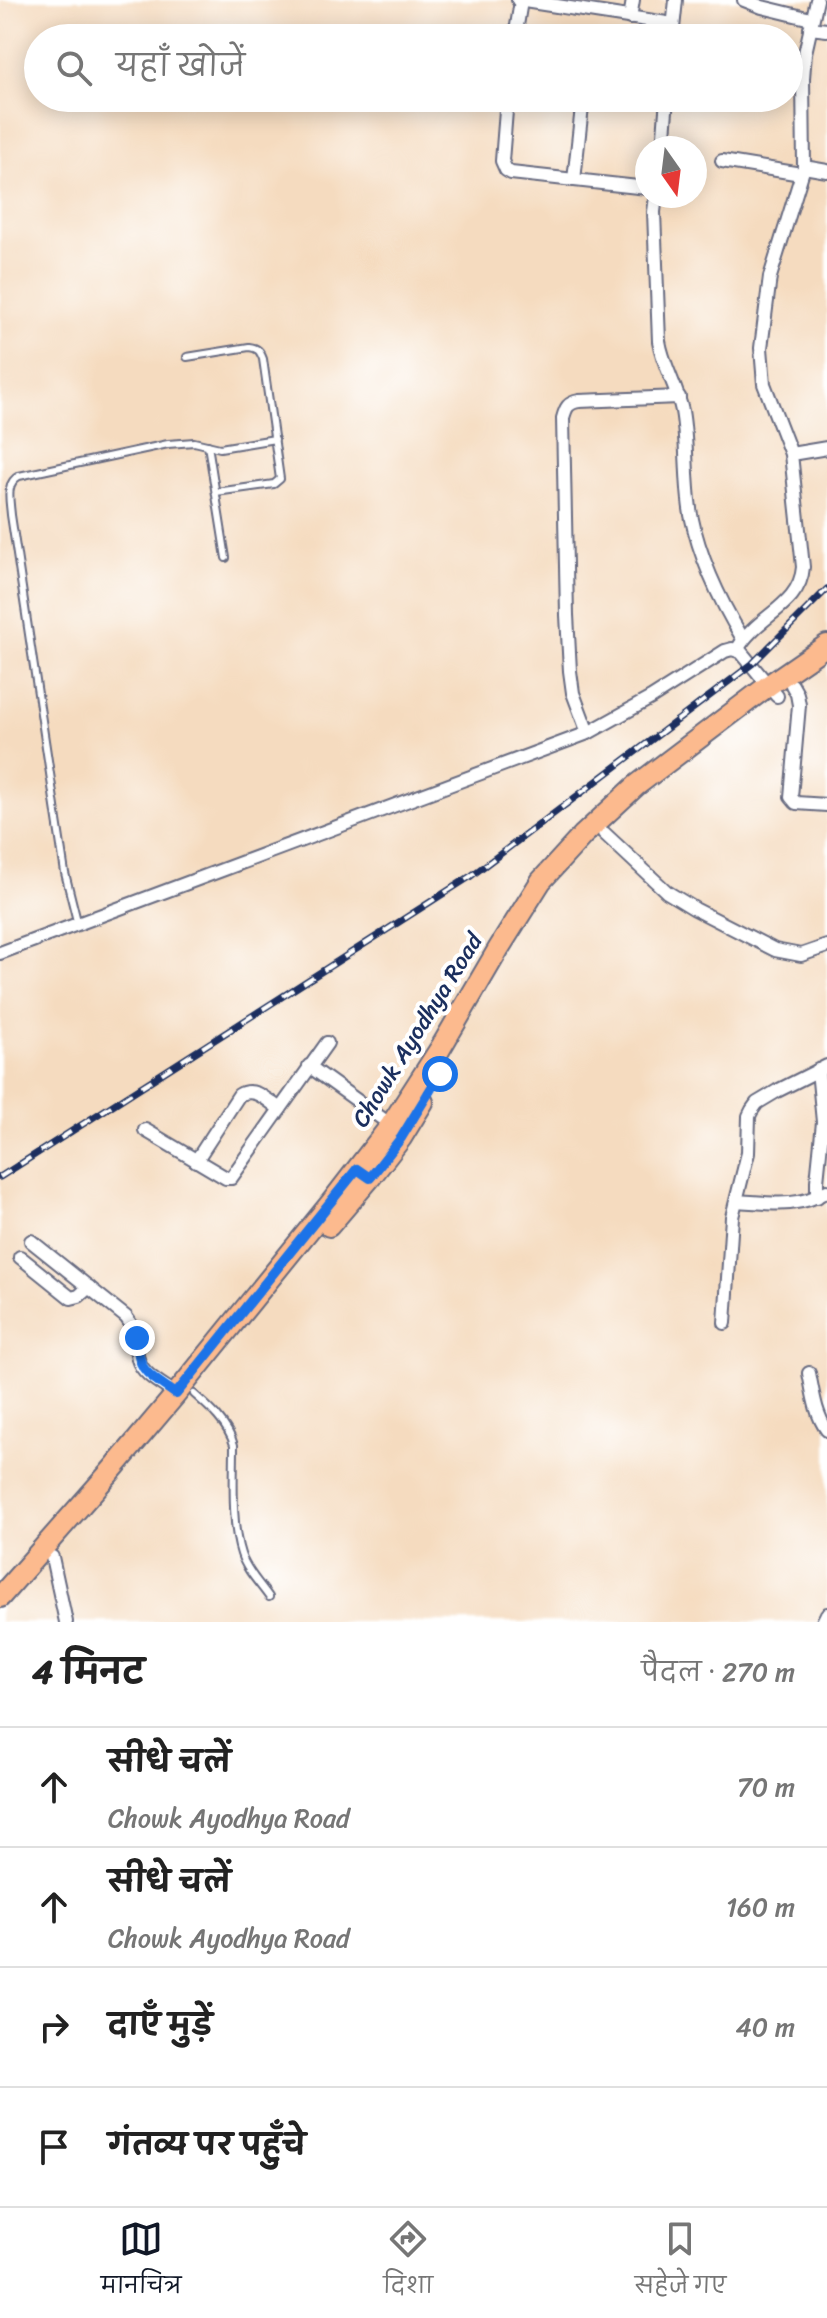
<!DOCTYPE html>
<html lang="hi">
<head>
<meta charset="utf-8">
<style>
	:root { --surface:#fff; --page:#f2f2f2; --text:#222; --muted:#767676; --line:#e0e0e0; --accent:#111827 }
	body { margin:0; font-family:Sriracha,"Playpen Sans Deva",sans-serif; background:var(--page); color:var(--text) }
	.compass { position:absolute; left:635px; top:136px; width:72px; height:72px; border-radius:50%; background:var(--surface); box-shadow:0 4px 20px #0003; rotate:166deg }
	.stop { position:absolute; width:24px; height:24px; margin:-18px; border:6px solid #1a73e8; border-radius:50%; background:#fff }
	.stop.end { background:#1a73e8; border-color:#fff; box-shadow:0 2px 8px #0008 }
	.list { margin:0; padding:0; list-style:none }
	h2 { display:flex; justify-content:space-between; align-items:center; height:104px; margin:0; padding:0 32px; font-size:34px }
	h2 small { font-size:26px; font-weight:400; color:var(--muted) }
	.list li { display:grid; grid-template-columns:52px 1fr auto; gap:24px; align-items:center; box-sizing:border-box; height:120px; padding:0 32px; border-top:2px solid var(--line) }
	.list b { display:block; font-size:30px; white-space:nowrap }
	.list p { margin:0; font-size:26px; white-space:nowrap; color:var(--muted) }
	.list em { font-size:26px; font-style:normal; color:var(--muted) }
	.icon { flex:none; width:44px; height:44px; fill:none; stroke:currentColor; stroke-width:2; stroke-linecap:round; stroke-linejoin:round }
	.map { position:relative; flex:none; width:827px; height:1622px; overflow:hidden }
	.search { position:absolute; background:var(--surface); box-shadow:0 4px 20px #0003; left:24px; right:24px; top:24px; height:88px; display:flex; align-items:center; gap:20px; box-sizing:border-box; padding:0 28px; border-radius:44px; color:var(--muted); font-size:30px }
	.sheet { height:584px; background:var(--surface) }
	nav { display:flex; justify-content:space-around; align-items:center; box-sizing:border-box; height:112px; border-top:2px solid var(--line); background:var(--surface); font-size:22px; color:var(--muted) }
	nav a { display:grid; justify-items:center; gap:4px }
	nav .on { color:var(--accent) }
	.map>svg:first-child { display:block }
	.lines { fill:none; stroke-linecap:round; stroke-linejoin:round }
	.service-casing { stroke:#676b80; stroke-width:10 }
	.minor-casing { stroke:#676b80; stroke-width:16 }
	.primary-casing { stroke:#676b80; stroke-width:24 }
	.service { stroke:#fff; stroke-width:6 }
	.minor { stroke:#fff; stroke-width:12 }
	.primary { stroke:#fcba8e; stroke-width:20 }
	.rail-casing { stroke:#1b2f5e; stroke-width:7 }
	.rail { stroke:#fff; stroke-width:4; stroke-dasharray:12; stroke-linecap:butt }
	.route { stroke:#1a73e8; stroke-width:10 }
	.labels { text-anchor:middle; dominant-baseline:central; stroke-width:8; stroke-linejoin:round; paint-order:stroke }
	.street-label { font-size:24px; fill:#1b2f5e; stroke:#fff }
</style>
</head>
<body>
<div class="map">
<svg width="827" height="1622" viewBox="0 0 827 1622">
	<rect width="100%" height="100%" fill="#fff"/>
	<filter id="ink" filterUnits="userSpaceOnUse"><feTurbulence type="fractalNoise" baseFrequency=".0125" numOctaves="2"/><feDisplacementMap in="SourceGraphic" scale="16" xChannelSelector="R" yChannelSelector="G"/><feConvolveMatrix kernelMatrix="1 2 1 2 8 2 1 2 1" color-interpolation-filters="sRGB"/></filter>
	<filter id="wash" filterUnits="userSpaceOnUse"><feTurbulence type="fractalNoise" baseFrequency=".006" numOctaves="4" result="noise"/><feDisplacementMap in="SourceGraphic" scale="32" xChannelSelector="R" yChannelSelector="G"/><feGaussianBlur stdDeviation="1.8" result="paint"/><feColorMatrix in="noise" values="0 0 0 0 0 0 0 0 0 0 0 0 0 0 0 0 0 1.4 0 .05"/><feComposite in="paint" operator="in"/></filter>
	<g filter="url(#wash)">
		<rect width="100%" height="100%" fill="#f5dbbf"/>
	</g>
	<g filter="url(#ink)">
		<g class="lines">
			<defs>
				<g id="service">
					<path d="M187 357 249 347C258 348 260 351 263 359L280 479 274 484 216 492"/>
					<path d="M208 445 226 558"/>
					<path d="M78 925 65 873 11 515C10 501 5 483 19 476L168 444 194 442 220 448 275 439"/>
					<path d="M194 1394C210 1408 228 1424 234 1445 234 1477 231 1524 241 1554 246 1570 260 1584 269 1597"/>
				</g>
				<g id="minor">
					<path d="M518 0 673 24"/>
					<path d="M744 0 762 7 811 19"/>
					<path d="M630 18 633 0"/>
					<path d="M810 28 827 30"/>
					<path d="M515 38 521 1"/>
					<path d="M672 38 676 0"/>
					<path d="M507 98 502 161 506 170 511 173 647 188"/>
					<path d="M663 148 667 98"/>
					<path d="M722 161 801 174"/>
					<path d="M804 167 827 171"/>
					<path d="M574 180 583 98"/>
					<path d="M656 196 654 212 659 341C663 366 677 386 682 411 688 445 685 481 691 515 700 559 720 601 743 639"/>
					<path d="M791 454 827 448"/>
					<path d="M737 650C756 615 800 607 803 567L791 454 764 384 761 348 770 277 804 167 803 78 805 53 817 0"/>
					<path d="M792 685 797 694 799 705 791 797 796 803 827 805"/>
					<path d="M588 733 573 693 570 671 567 615 563 418C566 407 568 403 579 401L679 397"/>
					<path d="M604 833 667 892 695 909 775 950 801 955 827 946"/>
					<path d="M0 953 588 733 651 698 725 651 732 649 741 652 777 696"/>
					<path d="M309 1066 391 1125"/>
					<path d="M145 1130 226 1178H231L327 1043"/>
					<path d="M196 1161 239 1095C254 1086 267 1100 280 1109"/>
					<path d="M817 1197V1181L823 1122 818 1070"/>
					<path d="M737 1201C769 1203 798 1209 827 1191"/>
					<path d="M31 1241 126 1317C140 1336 133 1340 138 1359 142 1375 164 1385 176 1394"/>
					<path d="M20 1257 71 1298 79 1296 89 1287"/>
					<path d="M725 1323 732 1217 748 1153 749 1116 752 1110 757 1103 777 1091 827 1066"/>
					<path d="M809 1373C813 1392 815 1414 827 1430"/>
					<path d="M52 1557 66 1622"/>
					<path d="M823 1622 827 1614"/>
				</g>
				<g id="primary">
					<path d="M329 1226 370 1178 401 1138 423 1102"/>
					<path d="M0 1597 111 1471 176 1394 330 1204 391 1125 440 1049 499 948 541 881 583 835 637 785 769 685 827 645"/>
				</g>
			</defs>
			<use href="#service" class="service-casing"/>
			<use href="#minor" class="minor-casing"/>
			<use href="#primary" class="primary-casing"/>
			<use href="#service" class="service"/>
			<use href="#minor" class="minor"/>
			<use href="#primary" class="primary"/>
			<defs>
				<path id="rail" d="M0 1177 471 876 752 664 827 589"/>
			</defs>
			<use href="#rail" class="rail-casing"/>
			<use href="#rail" class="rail"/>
		</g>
	</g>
	<g class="lines" filter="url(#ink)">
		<path class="route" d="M137 1338C138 1374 149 1374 176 1394L357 1169 370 1178 401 1138 440 1074"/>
	</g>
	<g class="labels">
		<g class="street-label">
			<text transform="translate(417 1030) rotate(-58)">Chowk Ayodhya Road</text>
		</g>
	</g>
</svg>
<svg class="compass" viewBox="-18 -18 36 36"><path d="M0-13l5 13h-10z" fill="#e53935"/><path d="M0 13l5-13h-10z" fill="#767676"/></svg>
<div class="stop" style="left:440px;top:1074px"></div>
<div class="stop end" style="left:137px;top:1338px"></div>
<div class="search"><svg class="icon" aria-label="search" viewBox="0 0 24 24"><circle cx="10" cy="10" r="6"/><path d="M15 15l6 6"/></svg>यहाँ खोजें</div>
</div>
<section class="sheet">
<h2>4 मिनट<small>पैदल · 270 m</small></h2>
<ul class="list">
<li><svg class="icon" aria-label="ahead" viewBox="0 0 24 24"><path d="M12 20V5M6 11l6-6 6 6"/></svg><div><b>सीधे चलें</b><p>Chowk Ayodhya Road</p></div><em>70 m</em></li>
<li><svg class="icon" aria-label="ahead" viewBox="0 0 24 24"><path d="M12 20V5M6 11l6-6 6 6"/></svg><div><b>सीधे चलें</b><p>Chowk Ayodhya Road</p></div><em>160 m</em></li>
<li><svg class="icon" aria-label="right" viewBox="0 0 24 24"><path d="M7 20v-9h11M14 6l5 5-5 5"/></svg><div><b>दाएँ मुड़ें</b></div><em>40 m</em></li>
<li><svg class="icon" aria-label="arrive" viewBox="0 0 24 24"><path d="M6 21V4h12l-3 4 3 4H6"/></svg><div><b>गंतव्य पर पहुँचे</b></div></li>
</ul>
</section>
<nav>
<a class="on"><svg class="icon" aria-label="map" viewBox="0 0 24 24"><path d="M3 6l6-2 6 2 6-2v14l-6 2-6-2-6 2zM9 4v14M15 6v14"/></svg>मानचित्र</a>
<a><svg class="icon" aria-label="directions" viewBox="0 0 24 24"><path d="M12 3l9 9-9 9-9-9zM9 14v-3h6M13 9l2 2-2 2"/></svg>दिशा</a>
<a><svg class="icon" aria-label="saved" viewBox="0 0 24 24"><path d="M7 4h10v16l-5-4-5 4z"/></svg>सहेजे गए</a>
</nav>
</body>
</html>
